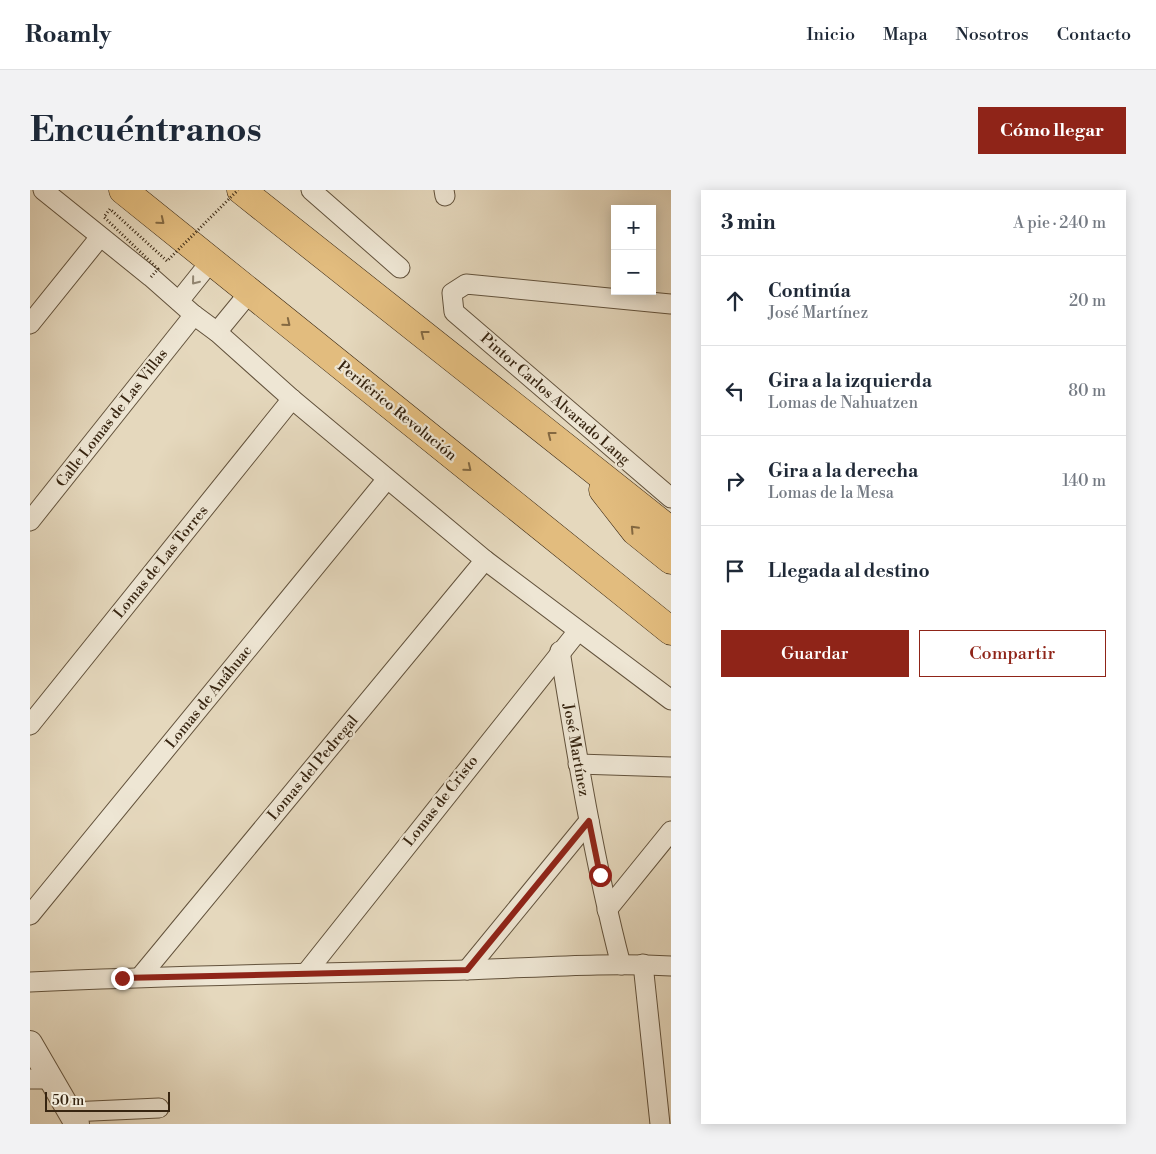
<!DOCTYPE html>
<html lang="es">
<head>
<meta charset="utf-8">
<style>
	:root { --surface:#fff; --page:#f2f2f3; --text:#1f2937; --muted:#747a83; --line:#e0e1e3; --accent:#8f2418 }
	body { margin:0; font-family:"Libre Bodoni",serif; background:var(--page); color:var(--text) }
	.controls { position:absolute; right:15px; top:15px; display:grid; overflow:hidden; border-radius:0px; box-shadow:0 2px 12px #0003 }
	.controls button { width:45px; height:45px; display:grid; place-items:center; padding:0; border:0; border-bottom:1px solid var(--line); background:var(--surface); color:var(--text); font:25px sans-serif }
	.scale { position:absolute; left:15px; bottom:12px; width:125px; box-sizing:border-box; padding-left:5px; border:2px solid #372511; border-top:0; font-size:14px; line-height:18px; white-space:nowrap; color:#372511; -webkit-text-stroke:4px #eee6d4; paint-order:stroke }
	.stop { position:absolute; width:15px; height:15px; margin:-11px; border:4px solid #8f2418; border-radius:50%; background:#fff }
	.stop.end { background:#8f2418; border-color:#fff; box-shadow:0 1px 5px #0008 }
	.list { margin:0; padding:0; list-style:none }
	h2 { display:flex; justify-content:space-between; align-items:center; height:65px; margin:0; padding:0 20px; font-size:21px }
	h2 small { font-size:16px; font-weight:400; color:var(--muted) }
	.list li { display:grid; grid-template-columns:32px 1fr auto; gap:15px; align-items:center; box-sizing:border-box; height:90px; padding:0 20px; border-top:1px solid var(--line) }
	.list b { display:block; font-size:19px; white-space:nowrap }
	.list p { margin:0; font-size:16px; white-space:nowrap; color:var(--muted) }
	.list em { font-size:16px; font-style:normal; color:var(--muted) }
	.actions { display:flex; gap:10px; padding:15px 20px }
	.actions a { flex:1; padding:11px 0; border:1px solid var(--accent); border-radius:0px; text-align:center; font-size:18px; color:var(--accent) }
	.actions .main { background:var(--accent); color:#fff }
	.icon { flex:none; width:28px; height:28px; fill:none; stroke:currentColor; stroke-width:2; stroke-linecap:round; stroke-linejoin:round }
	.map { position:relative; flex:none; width:641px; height:934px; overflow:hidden; border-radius:0px }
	header { display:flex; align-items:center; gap:30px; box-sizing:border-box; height:70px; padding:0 25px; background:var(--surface); border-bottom:1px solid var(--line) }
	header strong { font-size:24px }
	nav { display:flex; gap:28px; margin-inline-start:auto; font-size:18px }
	.intro { display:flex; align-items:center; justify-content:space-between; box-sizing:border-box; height:120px; padding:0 30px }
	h1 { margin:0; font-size:35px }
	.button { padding:12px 22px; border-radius:0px; background:var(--accent); color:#fff; font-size:18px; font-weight:700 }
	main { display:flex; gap:30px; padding:0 30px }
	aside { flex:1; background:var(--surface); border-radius:0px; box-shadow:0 2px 12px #0003 }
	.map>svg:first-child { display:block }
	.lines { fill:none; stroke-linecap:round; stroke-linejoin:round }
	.minor-casing { stroke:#62523c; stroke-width:21 }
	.tertiary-casing { stroke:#62523c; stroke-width:26 }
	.trunk-casing { stroke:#372511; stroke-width:29 }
	.minor { stroke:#eee6d4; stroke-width:19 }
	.tertiary { stroke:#eee6d4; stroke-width:24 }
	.trunk { stroke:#e2bc7e; stroke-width:28 }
	.path-bridge { stroke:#372511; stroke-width:3; stroke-dasharray:1 2.5; stroke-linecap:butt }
	.oneway { stroke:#846942 }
	.oneway2 { stroke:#928672 }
	.route { stroke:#8f2418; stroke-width:6 }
	.labels { text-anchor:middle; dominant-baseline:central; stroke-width:4.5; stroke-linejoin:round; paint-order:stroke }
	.street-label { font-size:15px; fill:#372511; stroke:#eee6d4 }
</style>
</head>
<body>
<header>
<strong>Roamly</strong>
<nav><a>Inicio</a><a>Mapa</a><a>Nosotros</a><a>Contacto</a></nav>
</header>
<div class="intro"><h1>Encuéntranos</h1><a class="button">Cómo llegar</a></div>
<main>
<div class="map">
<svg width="641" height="934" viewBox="0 0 641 934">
	<rect width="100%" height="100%" fill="#e5d8bd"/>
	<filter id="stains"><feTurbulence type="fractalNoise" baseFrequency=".004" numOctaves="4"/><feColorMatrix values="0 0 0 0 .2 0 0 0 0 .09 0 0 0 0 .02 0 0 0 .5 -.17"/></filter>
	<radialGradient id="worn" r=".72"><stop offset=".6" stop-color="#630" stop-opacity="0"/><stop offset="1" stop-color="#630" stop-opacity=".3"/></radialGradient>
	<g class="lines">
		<defs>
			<g id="minor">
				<path d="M13 0 121 87 164 125 187 142 262 209 455 370 641 510"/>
				<path d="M281 0 370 78"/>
				<path d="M414 0 415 6"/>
				<path d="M149 111 181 71"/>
				<path d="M641 114 436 94 422 103 424 122 641 308"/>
				<path d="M0 134 70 47"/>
				<path d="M187 142 219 103"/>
				<path d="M0 331 164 125"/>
				<path d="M530 461C547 566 564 671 591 775"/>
				<path d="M0 535 262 209"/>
				<path d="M548 574 641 577"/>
				<path d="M577 720 641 641"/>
				<path d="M0 725 357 289"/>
				<path d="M613 774 630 934"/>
				<path d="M437 780 559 631"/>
				<path d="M276 783 548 441"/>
				<path d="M110 787 455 370"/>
				<path d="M0 792C145 785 289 783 434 780 503 778 572 772 641 776"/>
				<path d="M0 889H21"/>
				<path d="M40 922 129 918"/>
			</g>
			<path id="tertiary" d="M0 853 47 934"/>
			<g id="trunk">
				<path d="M93 0 641 441"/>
				<path d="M211 0 641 341"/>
				<path d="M573 300 605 341 641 370"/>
			</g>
		</defs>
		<use href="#minor" class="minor-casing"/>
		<use href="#tertiary" class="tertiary-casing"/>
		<use href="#trunk" class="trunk-casing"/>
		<use href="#minor" class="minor"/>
		<use href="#tertiary" class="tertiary"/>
		<use href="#trunk" class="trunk"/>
		<path class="path-bridge" d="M121 87 128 79 74 27 80 19 137 71 208 0"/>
	</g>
	<defs><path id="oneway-chevron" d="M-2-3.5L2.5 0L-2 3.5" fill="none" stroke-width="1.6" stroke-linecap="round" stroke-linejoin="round" transform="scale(1.25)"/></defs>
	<g class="oneway">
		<use href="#oneway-chevron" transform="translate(131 31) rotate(39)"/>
		<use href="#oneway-chevron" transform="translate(257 133) rotate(39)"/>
		<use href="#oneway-chevron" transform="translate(394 144) rotate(-142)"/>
		<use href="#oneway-chevron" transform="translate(521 245) rotate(-142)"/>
		<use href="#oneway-chevron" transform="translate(438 278) rotate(39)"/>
		<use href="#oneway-chevron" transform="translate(604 339) rotate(-133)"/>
	</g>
	<use class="oneway2" href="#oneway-chevron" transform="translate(165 91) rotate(129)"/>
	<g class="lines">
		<path class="route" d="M92 788 437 780 559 631 570 685"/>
	</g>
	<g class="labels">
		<g class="street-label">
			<text transform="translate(525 209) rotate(41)">Pintor Carlos Alvarado Lang</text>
			<text transform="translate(367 221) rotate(39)">Periférico Revolución</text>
			<text transform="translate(82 228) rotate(-52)">Calle Lomas de Las Villas</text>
			<text transform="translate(131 372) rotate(-51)">Lomas de Las Torres</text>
			<text transform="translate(179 507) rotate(-51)">Lomas de Anáhuac</text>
			<text transform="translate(546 560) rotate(80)">José Martínez</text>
			<text transform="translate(283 578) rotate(-50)">Lomas del Pedregal</text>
			<text transform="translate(411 611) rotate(-52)">Lomas de Cristo</text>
		</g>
	</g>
	<rect width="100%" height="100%" filter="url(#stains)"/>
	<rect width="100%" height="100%" fill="url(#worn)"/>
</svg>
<div class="controls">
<button>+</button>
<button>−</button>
</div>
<div class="scale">50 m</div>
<div class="stop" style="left:570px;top:685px"></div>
<div class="stop end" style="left:92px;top:788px"></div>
</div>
<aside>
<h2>3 min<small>A pie · 240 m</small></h2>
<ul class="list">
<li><svg class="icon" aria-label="ahead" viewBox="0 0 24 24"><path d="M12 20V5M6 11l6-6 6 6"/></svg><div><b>Continúa</b><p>José Martínez</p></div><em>20 m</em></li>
<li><svg class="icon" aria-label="left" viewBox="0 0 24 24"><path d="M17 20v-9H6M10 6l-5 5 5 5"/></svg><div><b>Gira a la izquierda</b><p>Lomas de Nahuatzen</p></div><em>80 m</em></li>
<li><svg class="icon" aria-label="right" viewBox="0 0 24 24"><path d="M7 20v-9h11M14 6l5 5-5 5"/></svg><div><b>Gira a la derecha</b><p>Lomas de la Mesa</p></div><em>140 m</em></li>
<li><svg class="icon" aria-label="arrive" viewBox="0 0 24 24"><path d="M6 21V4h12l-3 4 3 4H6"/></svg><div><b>Llegada al destino</b></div></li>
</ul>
<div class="actions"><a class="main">Guardar</a><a>Compartir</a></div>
</aside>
</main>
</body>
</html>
